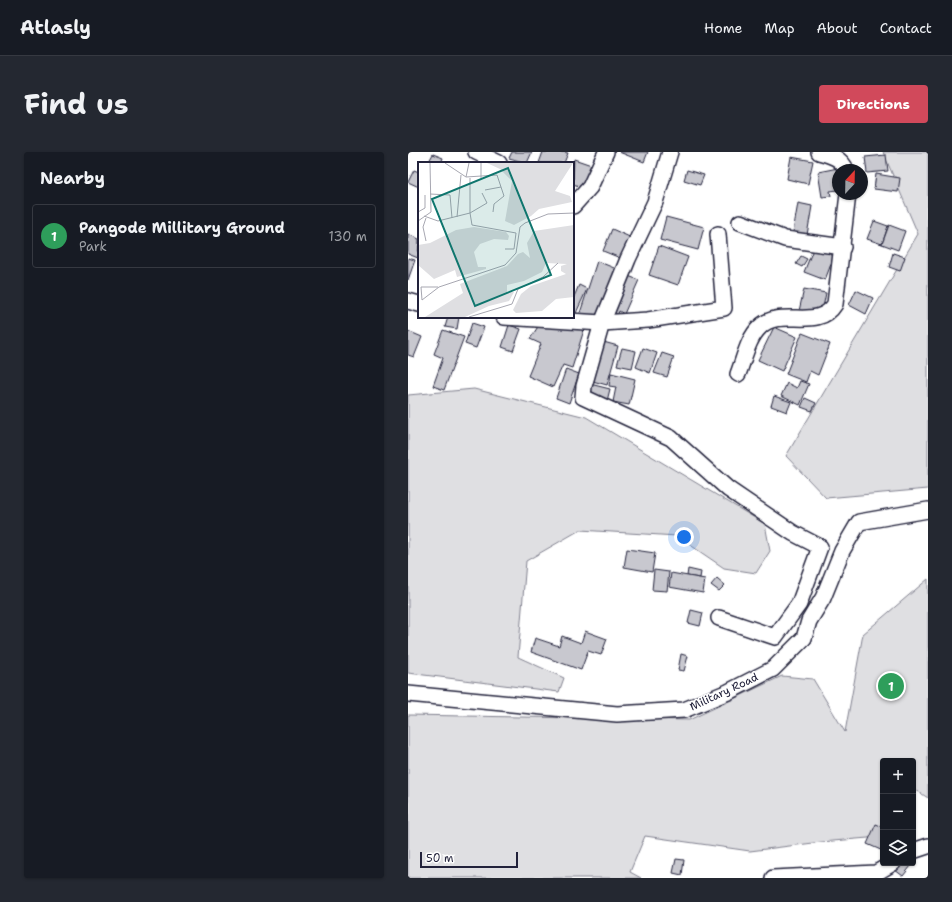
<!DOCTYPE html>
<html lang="en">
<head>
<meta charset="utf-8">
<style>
	:root { --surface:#171b24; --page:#242831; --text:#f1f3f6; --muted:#9ea1a6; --line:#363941; --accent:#d1495b }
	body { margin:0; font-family:"Shantell Sans",sans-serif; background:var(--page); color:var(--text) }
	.controls { position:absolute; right:12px; bottom:12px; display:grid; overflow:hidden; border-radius:4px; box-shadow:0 1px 3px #0004 }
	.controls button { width:36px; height:36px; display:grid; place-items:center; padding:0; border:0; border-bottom:1px solid var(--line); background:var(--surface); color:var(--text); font:20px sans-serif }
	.compass { position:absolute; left:424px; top:12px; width:36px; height:36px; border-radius:50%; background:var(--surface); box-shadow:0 1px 3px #0004; rotate:22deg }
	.scale { position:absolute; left:12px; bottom:10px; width:98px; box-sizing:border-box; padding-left:4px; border:2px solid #22223b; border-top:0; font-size:11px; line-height:14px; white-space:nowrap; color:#22223b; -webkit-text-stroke:3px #fff; paint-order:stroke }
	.you { position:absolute; left:276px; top:385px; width:14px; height:14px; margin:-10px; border:3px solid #fff; border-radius:50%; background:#1a73e8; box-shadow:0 0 0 6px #1a73e833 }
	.badge { display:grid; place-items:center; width:26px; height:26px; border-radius:50%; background:var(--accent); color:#fff; font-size:13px; font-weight:700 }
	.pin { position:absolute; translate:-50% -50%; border:2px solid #fff; box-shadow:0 1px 4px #0006 }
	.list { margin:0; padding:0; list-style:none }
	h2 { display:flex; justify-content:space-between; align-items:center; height:52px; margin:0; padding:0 16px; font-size:17px }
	h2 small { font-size:13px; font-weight:400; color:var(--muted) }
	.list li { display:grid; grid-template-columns:26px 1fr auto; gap:12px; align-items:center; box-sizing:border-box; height:64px; margin:0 8px 8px; padding:0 8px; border:1px solid var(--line); border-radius:4px }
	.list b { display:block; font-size:15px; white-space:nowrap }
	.list p { margin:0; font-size:13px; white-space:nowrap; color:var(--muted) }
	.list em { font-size:13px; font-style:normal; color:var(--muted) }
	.icon { flex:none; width:22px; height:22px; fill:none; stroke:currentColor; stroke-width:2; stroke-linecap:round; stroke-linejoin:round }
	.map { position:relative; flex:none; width:520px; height:726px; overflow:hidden; border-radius:4px }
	header { display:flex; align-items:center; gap:24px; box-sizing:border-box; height:56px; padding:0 20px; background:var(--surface); border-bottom:1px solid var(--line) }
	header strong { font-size:19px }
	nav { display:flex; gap:22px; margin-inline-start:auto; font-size:14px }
	.intro { display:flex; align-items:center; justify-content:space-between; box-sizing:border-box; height:96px; padding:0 24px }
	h1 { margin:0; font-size:28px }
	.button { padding:10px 18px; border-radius:4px; background:var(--accent); color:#fff; font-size:14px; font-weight:700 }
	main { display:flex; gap:24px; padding:0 24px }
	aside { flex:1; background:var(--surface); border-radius:4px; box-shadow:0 1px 3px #0004 }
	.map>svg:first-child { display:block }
	.green { fill:#dfdfe2; stroke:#80808e }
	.building { fill:#c8c8cf; stroke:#22223b }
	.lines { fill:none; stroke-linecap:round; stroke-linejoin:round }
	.minor-casing { stroke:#22223b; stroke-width:18 }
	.minor { stroke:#fff; stroke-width:15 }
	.labels { text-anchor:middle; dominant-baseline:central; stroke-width:3; stroke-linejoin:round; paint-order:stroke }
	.street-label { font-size:11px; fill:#22223b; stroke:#fff }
	.inset-road { fill:none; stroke:#a7a7b1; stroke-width:1 }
	.view { fill:#0f766e; fill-opacity:0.15; stroke:#0f766e; stroke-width:2 }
	.inset-edge { fill:none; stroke:#22223b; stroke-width:2 }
</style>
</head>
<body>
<header>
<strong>Atlasly</strong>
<nav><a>Home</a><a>Map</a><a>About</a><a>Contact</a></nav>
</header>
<div class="intro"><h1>Find us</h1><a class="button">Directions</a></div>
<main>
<aside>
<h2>Nearby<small></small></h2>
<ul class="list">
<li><span class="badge" style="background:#2e9e5b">1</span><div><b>Pangode Millitary Ground</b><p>Park</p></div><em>130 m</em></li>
</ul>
</aside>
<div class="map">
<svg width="520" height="726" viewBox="0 0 520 726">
	<rect width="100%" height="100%" fill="#fff"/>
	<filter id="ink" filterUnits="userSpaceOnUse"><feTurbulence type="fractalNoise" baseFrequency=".025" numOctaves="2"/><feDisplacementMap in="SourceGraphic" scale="8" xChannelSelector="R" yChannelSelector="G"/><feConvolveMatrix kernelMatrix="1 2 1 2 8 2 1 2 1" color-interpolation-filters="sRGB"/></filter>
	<g filter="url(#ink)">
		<g class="green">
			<path d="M475 0H520V337L418 346 378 304 510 82Z"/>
			<path d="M66 237 178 265 357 372 362 399 348 421 316 416 269 384 172 378 118 409 110 505 156 526 151 540 0 521V243Z"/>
			<path d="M520 427V646L505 636V609H475V682L472 685 413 690 342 699 237 684 222 720 233 726H0V563L281 568 374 524 405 527 437 580 455 482Z"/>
		</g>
		<g class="building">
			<path d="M104 0H124L119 11 101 6Z"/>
			<path d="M135 0H156L160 1 156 11H131Z"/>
			<path d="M211 0H240L236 10Z"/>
			<path d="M25 2 35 6 33 11H20Z"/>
			<path d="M478 3 480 19 459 21 457 5Z"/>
			<path d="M383 5 405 9 400 32 379 27Z"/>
			<path d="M166 7 192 16 183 38 165 32Z"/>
			<path d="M435 15 430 18V38L422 39 423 44 414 45 410 20Z"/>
			<path d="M6 18 11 20V35L0 30Z"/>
			<path d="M279 18 296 23 292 33 276 28Z"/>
			<path d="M468 22 492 26 490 40 466 37Z"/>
			<path d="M390 51 404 54 399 83 385 80Z"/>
			<path d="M258 65 296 75 290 98 252 88Z"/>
			<path d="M466 69 480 74 474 92 459 87Z"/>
			<path d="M481 73 497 79 490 98 474 92Z"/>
			<path d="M204 77 226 87 217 108 195 99Z"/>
			<path d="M0 82 11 87 10 106 0 102Z"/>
			<path d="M251 94 280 105 270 133 241 123Z"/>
			<path d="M406 95 426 104 417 128 396 120Z"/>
			<path d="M485 101 497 105 492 119 481 115Z"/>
			<path d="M393 104 399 107 394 115 388 112Z"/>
			<path d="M0 106 7 108 0 128Z"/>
			<path d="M189 109 211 118 191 169 172 161Z"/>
			<path d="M220 124 231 128 216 162 211 159 208 167 202 165Z"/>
			<path d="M171 133 179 137 168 161 165 159V147Z"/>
			<path d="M396 137 418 141 413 165 391 159Z"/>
			<path d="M448 138 465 146 458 162 441 153Z"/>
			<path d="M40 165H51L49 177 37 175Z"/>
			<path d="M133 170 176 178 164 216 155 213 145 235 120 224 133 192 122 187Z"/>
			<path d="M64 171 76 175 68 196 57 192Z"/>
			<path d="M101 173 113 177 105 199 94 195Z"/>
			<path d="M366 175 389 185 374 219 350 208Z"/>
			<path d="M35 178 56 185 36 238 25 234 35 206 26 202Z"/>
			<path d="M0 179 14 185 6 205 0 203Z"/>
			<path d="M394 181 422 192 410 223 402 219 398 230 378 222Z"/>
			<path d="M192 189 210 194 199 233 181 228Z"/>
			<path d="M214 196 228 199 224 216 209 213Z"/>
			<path d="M235 196 249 201 242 221 228 215Z"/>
			<path d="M254 201 266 205 259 225 246 221Z"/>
			<path d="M158 217 171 222 161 251 148 246Z"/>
			<path d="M203 221 227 227 221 253 205 250 208 235 201 234Z"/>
			<path d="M392 229 401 232 392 253 373 244 379 231 389 236Z"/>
			<path d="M182 232 202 237 199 249 179 244Z"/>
			<path d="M366 244 383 250 379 260 363 254Z"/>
			<path d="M397 246 408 251 404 259 393 255Z"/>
			<path d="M219 397 247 401 244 420 216 415Z"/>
			<path d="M280 417 293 420 292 426 279 424Z"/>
			<path d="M246 418 261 420 259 439 244 438Z"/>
			<path d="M263 421 297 427 295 441 261 435Z"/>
			<path d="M309 426 317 433 311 439 303 433Z"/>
			<path d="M283 458 295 461 292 474 280 471Z"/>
			<path d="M177 479 199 487 193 503 180 499 173 518 123 500 127 486 151 494 154 484 173 491Z"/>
			<path d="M273 502 280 504 276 519 270 518Z"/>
			<path d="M468 672 475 675V699L459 692Z"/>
			<path d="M268 707 276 708 274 723 265 721Z"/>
			<path d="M493 711H499L503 714 495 724 487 718Z"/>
		</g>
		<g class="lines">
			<defs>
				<g id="minor">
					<path d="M68 0 91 11"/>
					<path d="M411 0C422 3 434 6 438 18"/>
					<path d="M165 54 182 35 198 0"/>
					<path d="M332 70 377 87 435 95"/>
					<path d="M310 82 316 156 240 168 194 171 176 234 175 245 263 286 320 337 385 381 412 395 391 452 367 485 311 466"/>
					<path d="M0 149 11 152"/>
					<path d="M96 165 194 171 220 107 247 50 262 0"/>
					<path d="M330 222C336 207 340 186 352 175 373 154 410 180 427 152L440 42"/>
					<path d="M0 542 209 562 276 558 320 540 365 517 396 486 401 469 415 446 434 399 451 370 520 358"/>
					<path d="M505 699 520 694"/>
					<path d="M365 726 468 721 485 711"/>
				</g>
			</defs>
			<use href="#minor" class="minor-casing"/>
			<use href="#minor" class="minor"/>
		</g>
	</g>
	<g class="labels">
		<g class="street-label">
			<text transform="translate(316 540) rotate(-25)">Military Road</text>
		</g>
	</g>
	<g transform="translate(10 10)">
		<rect width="156" height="156" fill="#fff"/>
		<path d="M69 1H155L137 29 152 34 154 40 121 47 113 54 96 63 87 59 94 19 82 7ZM156 63V135L138 137 124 149 98 151 95 148 103 132 113 124 148 112 143 109V104L149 102 128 101 124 110 106 119 89 123V130H96L91 139 71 144 47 155H7L45 131 42 122 89 104 100 92 105 90 112 96 109 81 116 69ZM56 65 88 70 91 74 90 78 76 77 62 82 56 90 60 105H68V107L39 115 37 108 16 117 0 103V83L12 81 38 68Z" fill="#dfdfe2"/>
		<path class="inset-road" d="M27 1 48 15 79 13 86 34 76 42 75 50M63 1V16M48 15 51 1M67 28 83 25M64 31 69 41 52 51 54 63 98 71 96 87H87M12 32 32 33 34 56M0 50 7 46V33M6 54 20 59 52 51V16M39 55 43 13M0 59 13 50 12 1M8 79 5 65 8 56M20 125H3L4 138 21 125 87 103 98 91 102 65 107 61 130 52 156 51M51 155 94 142 100 127 125 115 140 101"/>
		<path class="view" d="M90 6 133 113 57 144 14 37Z"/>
		<rect width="156" height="156" class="inset-edge"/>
	</g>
</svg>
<div class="controls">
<button>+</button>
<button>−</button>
<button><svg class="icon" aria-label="layers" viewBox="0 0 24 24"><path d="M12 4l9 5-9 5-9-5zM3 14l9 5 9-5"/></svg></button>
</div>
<svg class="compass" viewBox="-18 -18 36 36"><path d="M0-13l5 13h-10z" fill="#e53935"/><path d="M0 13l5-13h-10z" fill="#9ea1a6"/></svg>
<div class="scale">50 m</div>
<div class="you"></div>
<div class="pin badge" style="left:483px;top:534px;background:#2e9e5b">1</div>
</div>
</main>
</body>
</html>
